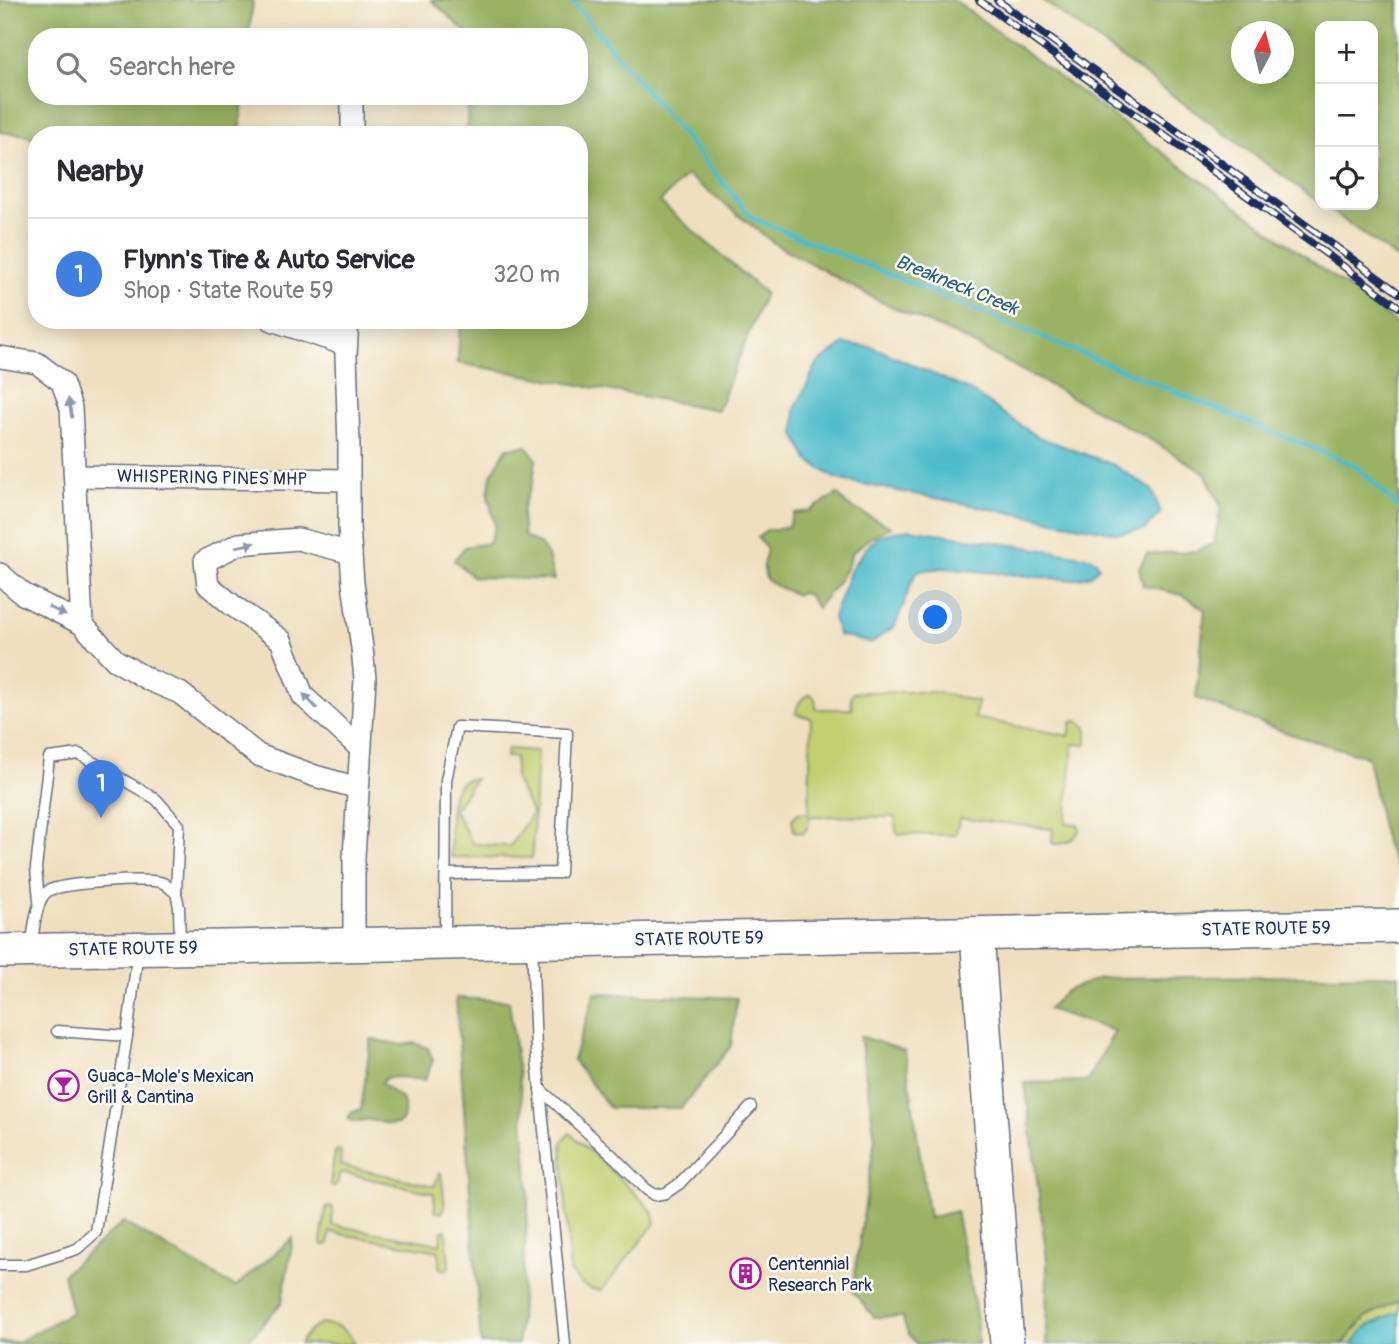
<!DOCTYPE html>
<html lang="en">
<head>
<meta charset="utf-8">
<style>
	:root { --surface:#fff; --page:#f7f7f7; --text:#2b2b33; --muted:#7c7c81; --line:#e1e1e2; --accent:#b5179e }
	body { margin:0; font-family:Pangolin,sans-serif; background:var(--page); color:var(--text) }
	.controls { position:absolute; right:21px; top:21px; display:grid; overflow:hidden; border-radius:14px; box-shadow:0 4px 18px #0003 }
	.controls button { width:63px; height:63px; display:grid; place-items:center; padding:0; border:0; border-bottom:2px solid var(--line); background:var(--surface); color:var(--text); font:35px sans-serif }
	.compass { position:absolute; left:1231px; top:21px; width:63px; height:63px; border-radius:50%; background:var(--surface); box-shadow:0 4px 18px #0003; rotate:7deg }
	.you { position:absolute; left:936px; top:618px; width:24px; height:24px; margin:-18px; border:5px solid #fff; border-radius:50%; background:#1a73e8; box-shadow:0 0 0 10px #1a73e833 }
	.badge { display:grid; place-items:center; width:46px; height:46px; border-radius:50%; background:var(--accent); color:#fff; font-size:23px; font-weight:700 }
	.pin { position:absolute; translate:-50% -58px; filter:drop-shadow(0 2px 4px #0008) }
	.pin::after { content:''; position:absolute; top:37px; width:24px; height:21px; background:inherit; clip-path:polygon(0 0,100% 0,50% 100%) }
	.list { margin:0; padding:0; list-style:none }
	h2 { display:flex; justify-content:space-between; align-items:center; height:91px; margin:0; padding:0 28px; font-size:30px }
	h2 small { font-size:23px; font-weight:400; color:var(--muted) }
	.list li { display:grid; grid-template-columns:46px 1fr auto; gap:21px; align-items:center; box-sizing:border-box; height:112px; padding:0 28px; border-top:2px solid var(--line) }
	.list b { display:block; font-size:26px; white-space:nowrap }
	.list p { margin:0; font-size:23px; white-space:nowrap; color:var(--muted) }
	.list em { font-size:23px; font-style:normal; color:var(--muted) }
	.icon { flex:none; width:38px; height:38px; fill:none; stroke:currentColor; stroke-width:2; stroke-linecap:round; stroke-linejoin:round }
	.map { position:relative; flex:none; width:1399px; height:1344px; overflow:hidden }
	.search { position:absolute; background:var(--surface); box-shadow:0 4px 18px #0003; left:28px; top:28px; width:560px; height:77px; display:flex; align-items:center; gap:18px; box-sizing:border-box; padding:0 24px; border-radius:28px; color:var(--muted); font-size:26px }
	.panel { position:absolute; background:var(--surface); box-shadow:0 4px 18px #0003; left:28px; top:126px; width:560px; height:203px; border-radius:28px }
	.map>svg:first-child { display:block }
	.green { fill:#c3cf71; stroke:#6f7f68; stroke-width:2 }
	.forest { fill:#9ab263; stroke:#5a7060; stroke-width:2; fill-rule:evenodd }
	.water { fill:#4ebbc9; stroke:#347594; stroke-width:2 }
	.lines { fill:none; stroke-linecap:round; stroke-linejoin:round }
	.stream { stroke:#4ebbc9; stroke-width:5 }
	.lane-casing { stroke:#656d80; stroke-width:13 }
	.street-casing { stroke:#656d80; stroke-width:24 }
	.primary-casing { stroke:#656d80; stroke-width:36 }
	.lane { stroke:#fff; stroke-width:10 }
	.street { stroke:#fff; stroke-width:21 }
	.primary { stroke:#fff; stroke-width:33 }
	.rail-casing { stroke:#1b2f5e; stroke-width:8 }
	.rail { stroke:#fdfcf7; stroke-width:5; stroke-dasharray:16; stroke-linecap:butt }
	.oneway { fill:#8d97ae }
	.labels { text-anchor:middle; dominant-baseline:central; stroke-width:5; stroke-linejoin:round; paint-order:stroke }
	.street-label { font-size:18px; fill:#1b2f5e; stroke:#fdfcf7 }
	.poi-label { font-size:18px; fill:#1b2f5e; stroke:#fdfcf7; text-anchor:start }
	.water-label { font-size:19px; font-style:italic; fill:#2d6083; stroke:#fdfcf7 }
</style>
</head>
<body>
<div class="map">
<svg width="1399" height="1344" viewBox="0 0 1399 1344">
	<rect width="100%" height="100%" fill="#fdfcf7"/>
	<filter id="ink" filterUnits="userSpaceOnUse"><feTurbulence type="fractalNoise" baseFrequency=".0143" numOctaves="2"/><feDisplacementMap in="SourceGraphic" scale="14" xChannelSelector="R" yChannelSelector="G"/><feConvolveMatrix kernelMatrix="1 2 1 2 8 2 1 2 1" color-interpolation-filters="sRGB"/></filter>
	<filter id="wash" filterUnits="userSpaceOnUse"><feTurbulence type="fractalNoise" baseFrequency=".00686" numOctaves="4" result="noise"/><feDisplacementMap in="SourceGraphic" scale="28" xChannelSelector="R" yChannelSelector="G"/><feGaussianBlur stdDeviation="1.57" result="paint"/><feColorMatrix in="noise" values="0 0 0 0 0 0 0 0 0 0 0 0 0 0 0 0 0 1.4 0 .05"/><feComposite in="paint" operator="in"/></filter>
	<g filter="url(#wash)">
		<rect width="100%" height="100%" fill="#efdfbe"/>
		<g class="green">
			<path d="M859 692H936L978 702 974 718 1069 736 1072 721C1088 721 1087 729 1087 743L1085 745 1073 744 1066 823 1077 824 1080 829C1076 839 1063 847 1052 843L1053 829 960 818 955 835 898 834 896 831 895 817 810 816 807 829 803 833 794 831 792 819 798 813H809L811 718 796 714C797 703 801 698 811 694L815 699 816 709H852L851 698 853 693Z"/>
			<path d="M507 749 537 751 532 858 451 857C451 836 442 775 475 779L454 810 473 844 510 846 532 813 515 779V757H506Z"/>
			<path d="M570 1133 634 1192 653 1212 656 1222 602 1290C588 1291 577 1282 570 1271L562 1142Z"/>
			<path d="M337 1150 341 1151 340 1165 352 1168 435 1186 439 1172 441 1173 445 1207 442 1213 435 1211 434 1193 340 1172 337 1184 333 1187 330 1184 335 1152Z"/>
			<path d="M330 1207 333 1208 332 1225 440 1244 442 1231 446 1230 449 1267 444 1270 439 1267V1251L330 1232 328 1244 326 1245H322L321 1242 326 1208Z"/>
			<path d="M1399 1300V1344H1343L1366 1317Z"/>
			<path d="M321 1324C337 1324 348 1329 354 1344H300C304 1334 311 1329 321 1324Z"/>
		</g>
		<g class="forest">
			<path d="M0 0H253L249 37H37V96H243L240 135H37V139L21 134 0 132Z"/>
			<path d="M431 0H954L1399 325V870L1385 843 1368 757 1290 734 1196 698 1205 610 1183 595 1143 586 1139 568 1147 554 1197 551 1214 543 1221 506 1205 473 1146 437 962 338 881 302 775 244 687 175 660 202 765 293 718 410 458 363 460 320H579V135H467L468 96H579V37H471Z"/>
			<path d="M1042 0H1399V260L1323 205H1373V26H1320V203ZM1242 32H1284V74H1242Z"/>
			<path d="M527 446 536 459 533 482 524 503 522 513 524 536 541 545 548 556 554 580 473 577 454 560 465 547 489 543 495 526 488 496 491 475 507 448Z"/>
			<path d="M837 494 847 505 891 527 871 537 852 553 847 567 840 579 817 608 808 595 803 593 796 595 772 584 766 579 763 565 767 550 758 538 766 530H776L788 526 794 513 809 511Z"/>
			<path d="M1399 975V1300L1366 1317 1343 1344H1046L1047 1261 1025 1083 1087 1081 1115 1031 1048 1009 1067 990 1100 978Z"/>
			<path d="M595 993 737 998 731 1046 681 1108H610L573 1060Z"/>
			<path d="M456 998 509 1001 521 1092 529 1192 518 1344H481Z"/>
			<path d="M860 1036 905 1051 929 1218 956 1211 976 1314 978 1344H917L909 1335 902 1317H874L852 1291 875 1138Z"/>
			<path d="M371 1039 402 1045 415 1043 428 1048 433 1060 425 1080 398 1077 386 1078 381 1083 403 1100C411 1145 377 1112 356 1122L348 1119 351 1113 361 1109Z"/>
			<path d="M123 1222 235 1287 293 1238 282 1302 245 1344H0V1342H18L72 1312 63 1274Z"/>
		</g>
		<g class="water">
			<path d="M844 344 873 347 971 391 1036 436 1114 465 1152 490 1161 513 1144 530 1117 533 836 479 808 460 795 435V409L817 364Z"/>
			<path d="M910 529 1090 557 1096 561 1099 567 1091 575 1072 580 942 568 919 571 915 574 895 626 871 643 838 635 833 617 852 567 870 544 881 535Z"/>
			<path d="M1399 1311V1344H1352L1366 1327Z"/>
		</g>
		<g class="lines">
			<path class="stream" d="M571 0 752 218 1356 466 1399 508"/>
		</g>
	</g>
	<g filter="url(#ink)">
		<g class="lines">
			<defs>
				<g id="lane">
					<path d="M39 901 36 868 49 758 79 754 156 799 179 825 176 893"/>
					<path d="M445 940 446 780 457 727 567 733 560 873 447 874"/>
					<path d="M532 943 536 1050 540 1089 613 1156 646 1189 655 1195 666 1193 679 1184 751 1107"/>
					<path d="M31 948C34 933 35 899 48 891 60 883 150 877 163 883 167 885 172 890 176 893L179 907 180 945"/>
					<path d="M57 1031 127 1036"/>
					<path d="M540 1089 565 1344"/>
					<path d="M0 1265H26L77 1249 96 1232 127 1036 138 951"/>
				</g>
				<g id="street">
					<path d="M352 96V135"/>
					<path d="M272 320 346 345"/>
					<path d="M348 320 346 355 349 445V526L353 583 362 648 365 679 354 857V945"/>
					<path d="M0 357 37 363 62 382 71 408 82 624 23 594 0 574"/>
					<path d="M75 476 349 480"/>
					<path d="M351 553 298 539 239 544 205 561 208 585 232 605 281 640 303 696 360 748"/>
					<path d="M82 624 115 660 149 680 180 693 258 755 315 776 358 788"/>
				</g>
				<g id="primary">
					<path d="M977 934 1007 1344"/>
					<path d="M0 951 1399 926"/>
				</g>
			</defs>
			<use href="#lane" class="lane-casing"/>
			<use href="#street" class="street-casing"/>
			<use href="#primary" class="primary-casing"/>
			<use href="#lane" class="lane"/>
			<use href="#street" class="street"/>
			<use href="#primary" class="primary"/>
			<defs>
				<g id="rail">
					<path d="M979 0 1399 307"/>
					<path d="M997 0 1399 293"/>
				</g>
			</defs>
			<use href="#rail" class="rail-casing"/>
			<use href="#rail" class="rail"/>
		</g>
		<defs><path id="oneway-solid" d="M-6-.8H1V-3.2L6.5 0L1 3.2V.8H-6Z" transform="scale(1.75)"/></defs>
		<g class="oneway">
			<use href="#oneway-solid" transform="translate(70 408) rotate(-101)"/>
			<use href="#oneway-solid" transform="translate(245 545) rotate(-11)"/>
			<use href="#oneway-solid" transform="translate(57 611) rotate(27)"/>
			<use href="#oneway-solid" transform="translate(310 701) rotate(-133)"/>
		</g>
	</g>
	<defs>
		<symbol id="bar-ring" viewBox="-11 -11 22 22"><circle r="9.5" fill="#fdfcf7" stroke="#b5179e" stroke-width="1.5"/><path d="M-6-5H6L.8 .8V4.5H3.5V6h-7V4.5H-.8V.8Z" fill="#b5179e"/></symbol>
		<symbol id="building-ring" viewBox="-11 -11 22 22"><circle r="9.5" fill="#fdfcf7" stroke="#b5179e" stroke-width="1.5"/><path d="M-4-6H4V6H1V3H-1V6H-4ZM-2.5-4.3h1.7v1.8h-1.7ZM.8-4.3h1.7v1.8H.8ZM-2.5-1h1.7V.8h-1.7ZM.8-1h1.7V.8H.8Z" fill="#b5179e"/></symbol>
	</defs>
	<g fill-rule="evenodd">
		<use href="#bar-ring" x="46" y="1068" width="35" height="35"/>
		<use href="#building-ring" x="728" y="1256" width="35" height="35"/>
	</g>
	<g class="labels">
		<g class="street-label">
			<text transform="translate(212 478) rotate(1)">WHISPERING PINES MHP</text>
			<text transform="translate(1266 929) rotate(-1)">STATE ROUTE 59</text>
			<text transform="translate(699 939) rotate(-1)">STATE ROUTE 59</text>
			<text transform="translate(133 949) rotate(-1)">STATE ROUTE 59</text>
		</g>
		<g class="poi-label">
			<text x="87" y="1076">Guaca-Mole's Mexican<tspan x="87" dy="21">Grill &amp; Cantina</tspan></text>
			<text x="768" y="1264">Centennial<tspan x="768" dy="21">Research Park</tspan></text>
		</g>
		<g class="water-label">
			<text transform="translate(957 285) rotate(22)">Breakneck Creek</text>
		</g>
	</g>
</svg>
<div class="controls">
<button>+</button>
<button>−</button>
<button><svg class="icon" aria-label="locate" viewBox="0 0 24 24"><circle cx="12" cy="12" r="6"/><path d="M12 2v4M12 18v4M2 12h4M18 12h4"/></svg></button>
</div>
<svg class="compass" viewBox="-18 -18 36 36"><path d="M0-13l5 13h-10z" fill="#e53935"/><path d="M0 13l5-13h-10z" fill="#7c7c81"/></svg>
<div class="you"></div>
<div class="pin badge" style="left:101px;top:818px;background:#3f7fe0">1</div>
<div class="search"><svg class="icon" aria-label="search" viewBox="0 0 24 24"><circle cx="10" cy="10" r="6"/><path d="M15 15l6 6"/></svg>Search here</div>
<section class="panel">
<h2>Nearby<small></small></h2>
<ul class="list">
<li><span class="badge" style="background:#3f7fe0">1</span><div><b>Flynn's Tire &amp; Auto Service</b><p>Shop · State Route 59</p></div><em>320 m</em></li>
</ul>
</section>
</div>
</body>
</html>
